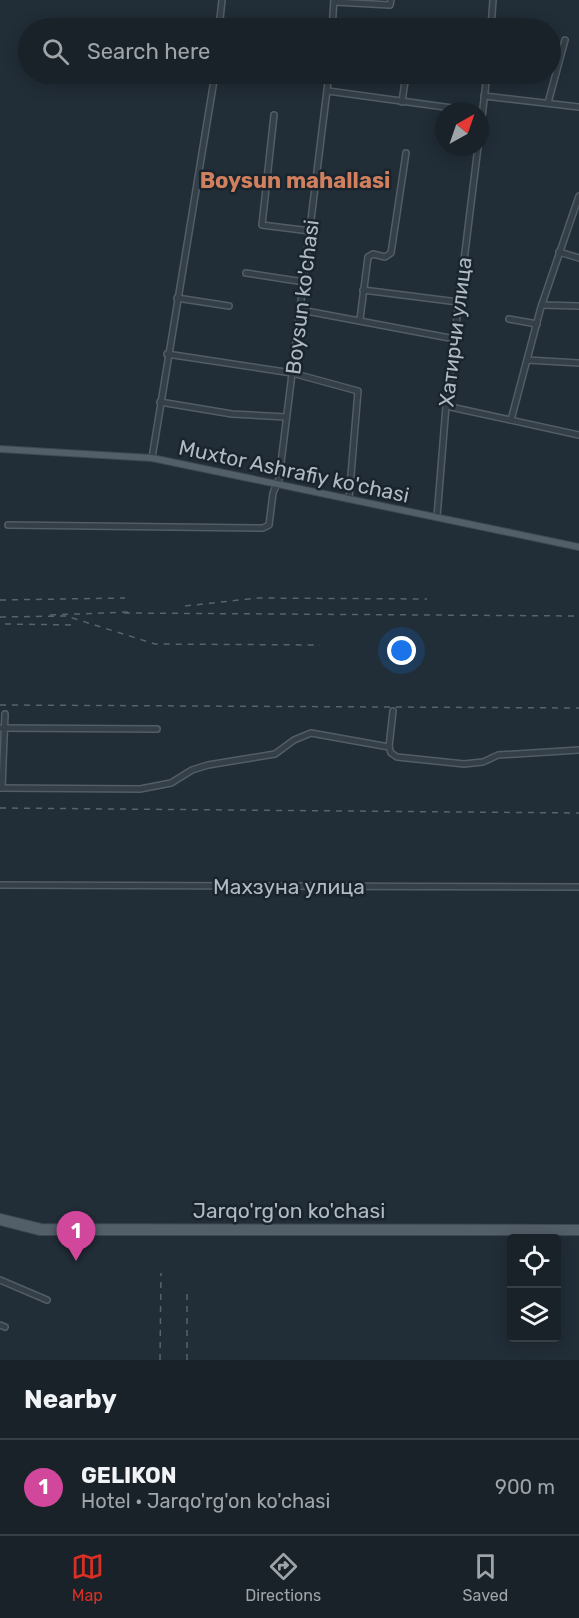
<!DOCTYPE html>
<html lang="en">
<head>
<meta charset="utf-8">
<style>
	:root { --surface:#192229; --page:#262f35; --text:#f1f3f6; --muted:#9fa4a8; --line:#373f46; --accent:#d93025 }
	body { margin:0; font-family:Rubik,sans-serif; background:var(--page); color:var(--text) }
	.controls { position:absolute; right:18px; bottom:18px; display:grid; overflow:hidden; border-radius:6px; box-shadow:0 3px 15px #0003 }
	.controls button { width:54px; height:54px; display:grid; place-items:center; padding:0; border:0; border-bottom:2px solid var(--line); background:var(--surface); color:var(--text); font:30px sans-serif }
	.compass { position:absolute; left:435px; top:102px; width:54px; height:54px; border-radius:50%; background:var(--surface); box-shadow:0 3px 15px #0003; rotate:40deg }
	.you { position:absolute; left:402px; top:651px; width:21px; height:21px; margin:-15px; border:4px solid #fff; border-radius:50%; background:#1a73e8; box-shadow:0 0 0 9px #1a73e833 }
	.badge { display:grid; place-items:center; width:39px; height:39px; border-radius:50%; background:var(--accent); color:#fff; font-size:20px; font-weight:700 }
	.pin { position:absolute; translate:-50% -50px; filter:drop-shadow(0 2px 3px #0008) }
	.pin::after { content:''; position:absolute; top:32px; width:21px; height:18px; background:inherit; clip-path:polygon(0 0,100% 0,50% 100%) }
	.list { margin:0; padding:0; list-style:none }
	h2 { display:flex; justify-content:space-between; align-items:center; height:78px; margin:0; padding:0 24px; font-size:26px }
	h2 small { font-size:20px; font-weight:400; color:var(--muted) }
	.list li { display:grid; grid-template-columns:39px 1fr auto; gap:18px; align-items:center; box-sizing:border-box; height:96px; padding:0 24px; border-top:2px solid var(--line) }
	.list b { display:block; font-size:22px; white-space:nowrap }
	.list p { margin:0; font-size:20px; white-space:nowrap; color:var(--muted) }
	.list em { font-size:20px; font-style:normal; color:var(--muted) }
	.icon { flex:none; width:33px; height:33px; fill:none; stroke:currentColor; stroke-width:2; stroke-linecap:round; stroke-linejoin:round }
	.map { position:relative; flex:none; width:579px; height:1360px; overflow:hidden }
	.search { position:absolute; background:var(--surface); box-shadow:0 3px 15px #0003; left:18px; right:18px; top:18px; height:66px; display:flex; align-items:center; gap:15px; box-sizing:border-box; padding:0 21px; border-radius:33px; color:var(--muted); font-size:22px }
	.sheet { height:174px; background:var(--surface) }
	nav { display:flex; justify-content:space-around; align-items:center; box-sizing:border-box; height:84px; border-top:2px solid var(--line); background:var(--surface); font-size:16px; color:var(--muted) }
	nav a { display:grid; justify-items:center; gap:3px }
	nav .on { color:var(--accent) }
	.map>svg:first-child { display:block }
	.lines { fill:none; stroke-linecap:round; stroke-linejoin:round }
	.minor-casing { stroke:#525d65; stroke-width:8 }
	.major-casing { stroke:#3e4851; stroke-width:8 }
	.minor { stroke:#343f48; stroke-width:5 }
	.major { stroke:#525e68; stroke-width:6 }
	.rail { stroke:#56646f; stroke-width:1.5; stroke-dasharray:6 6; stroke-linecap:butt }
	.labels { text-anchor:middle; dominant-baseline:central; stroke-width:5; stroke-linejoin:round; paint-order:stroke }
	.street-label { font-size:21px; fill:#afbac4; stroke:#1a242c }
	.neighbourhood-label { font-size:22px; font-weight:bold; fill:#d0805e; stroke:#1a242c }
</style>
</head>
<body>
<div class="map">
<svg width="579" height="1360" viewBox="0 0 579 1360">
	<rect width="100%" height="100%" fill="#212d37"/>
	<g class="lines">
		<defs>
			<g id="minor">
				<path d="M334 2 390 5 391 0"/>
				<path d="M219 28 222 0"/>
				<path d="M332 28 334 0"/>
				<path d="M491 28 493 0"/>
				<path d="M328 91 474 111"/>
				<path d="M484 96 579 107"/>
				<path d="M402 102 406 74"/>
				<path d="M548 103 565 40"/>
				<path d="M274 115 262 225 310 231"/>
				<path d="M480 134 487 74"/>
				<path d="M559 252 579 258"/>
				<path d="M246 273 304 282"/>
				<path d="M363 290 458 302"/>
				<path d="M177 298 229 306"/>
				<path d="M542 305 579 306"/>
				<path d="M301 310 455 339"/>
				<path d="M360 319 368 257 373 254 385 257 391 253 406 153"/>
				<path d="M509 319 537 324"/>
				<path d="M167 354 292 373 358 391 349 499"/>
				<path d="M527 360 579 363"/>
				<path d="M160 402 232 414 286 417"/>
				<path d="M446 406 579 435"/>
				<path d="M511 420 541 307 579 196"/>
				<path d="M152 458 215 74"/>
				<path d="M437 517 446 406 478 147"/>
				<path d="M8 525 263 528 269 525 273 493 279 479 329 74"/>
				<path d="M0 728 157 729"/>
				<path d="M389 747 393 711"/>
				<path d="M0 788 140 789 171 783 192 770 208 765 275 754 294 740 311 733 389 747 391 753 397 757 464 764 483 762 498 755 579 750"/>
				<path d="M2 788 5 714"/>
				<path d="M0 885 579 887"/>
				<path d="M0 1280 47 1300"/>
				<path d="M0 1325 5 1327"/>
			</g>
			<g id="major">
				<path d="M0 449 152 458 579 547"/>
				<path d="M0 1217 41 1227 579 1228"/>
				<path d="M0 1222 40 1232H579"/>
			</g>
		</defs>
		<use href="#minor" class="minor-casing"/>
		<use href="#major" class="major-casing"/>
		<use href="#minor" class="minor"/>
		<use href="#major" class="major"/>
		<g class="rail">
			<path d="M0 600 125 598"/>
			<path d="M185 606 258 598 427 599"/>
			<path d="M124 613 579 616"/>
			<path d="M50 615 131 612"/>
			<path d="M0 617 66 616 155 644 320 645"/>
			<path d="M5 624 74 625"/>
			<path d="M0 705 579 708"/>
			<path d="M0 808 579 813"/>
			<path d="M160 1360 161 1273"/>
			<path d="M187 1360V1289"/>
		</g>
	</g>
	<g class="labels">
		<g class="street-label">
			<text transform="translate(302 297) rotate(-83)">Boysun ko'chasi</text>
			<text transform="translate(455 332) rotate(-83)">Хатирчи улица</text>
			<text transform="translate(294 471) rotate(12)">Muxtor Ashrafiy ko'chasi</text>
			<text x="289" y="886">Махзуна улица</text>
			<text x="289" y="1210">Jarqo'rg'on ko'chasi</text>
		</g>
		<g class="neighbourhood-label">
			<text x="295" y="180">Boysun mahallasi</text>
		</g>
	</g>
</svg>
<div class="controls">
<button><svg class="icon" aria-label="locate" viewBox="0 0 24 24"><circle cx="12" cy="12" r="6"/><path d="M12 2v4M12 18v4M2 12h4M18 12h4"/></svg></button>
<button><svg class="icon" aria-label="layers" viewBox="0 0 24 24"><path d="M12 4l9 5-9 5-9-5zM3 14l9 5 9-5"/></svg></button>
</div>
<svg class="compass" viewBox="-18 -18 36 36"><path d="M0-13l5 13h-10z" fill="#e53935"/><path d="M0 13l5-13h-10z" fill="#9fa4a8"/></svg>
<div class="you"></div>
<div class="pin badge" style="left:76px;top:1261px;background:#d1479c">1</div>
<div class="search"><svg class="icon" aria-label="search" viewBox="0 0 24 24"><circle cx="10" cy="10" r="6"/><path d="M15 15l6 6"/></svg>Search here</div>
</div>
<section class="sheet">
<h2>Nearby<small></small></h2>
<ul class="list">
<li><span class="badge" style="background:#d1479c">1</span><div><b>GELIKON</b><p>Hotel · Jarqo'rg'on ko'chasi</p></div><em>900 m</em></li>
</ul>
</section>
<nav>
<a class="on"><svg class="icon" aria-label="map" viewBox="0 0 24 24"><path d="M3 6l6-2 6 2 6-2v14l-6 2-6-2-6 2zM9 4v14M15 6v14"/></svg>Map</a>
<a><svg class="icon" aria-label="directions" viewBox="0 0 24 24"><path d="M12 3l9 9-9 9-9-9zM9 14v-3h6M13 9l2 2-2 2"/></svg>Directions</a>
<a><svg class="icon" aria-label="saved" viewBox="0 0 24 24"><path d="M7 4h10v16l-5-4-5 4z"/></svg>Saved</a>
</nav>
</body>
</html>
